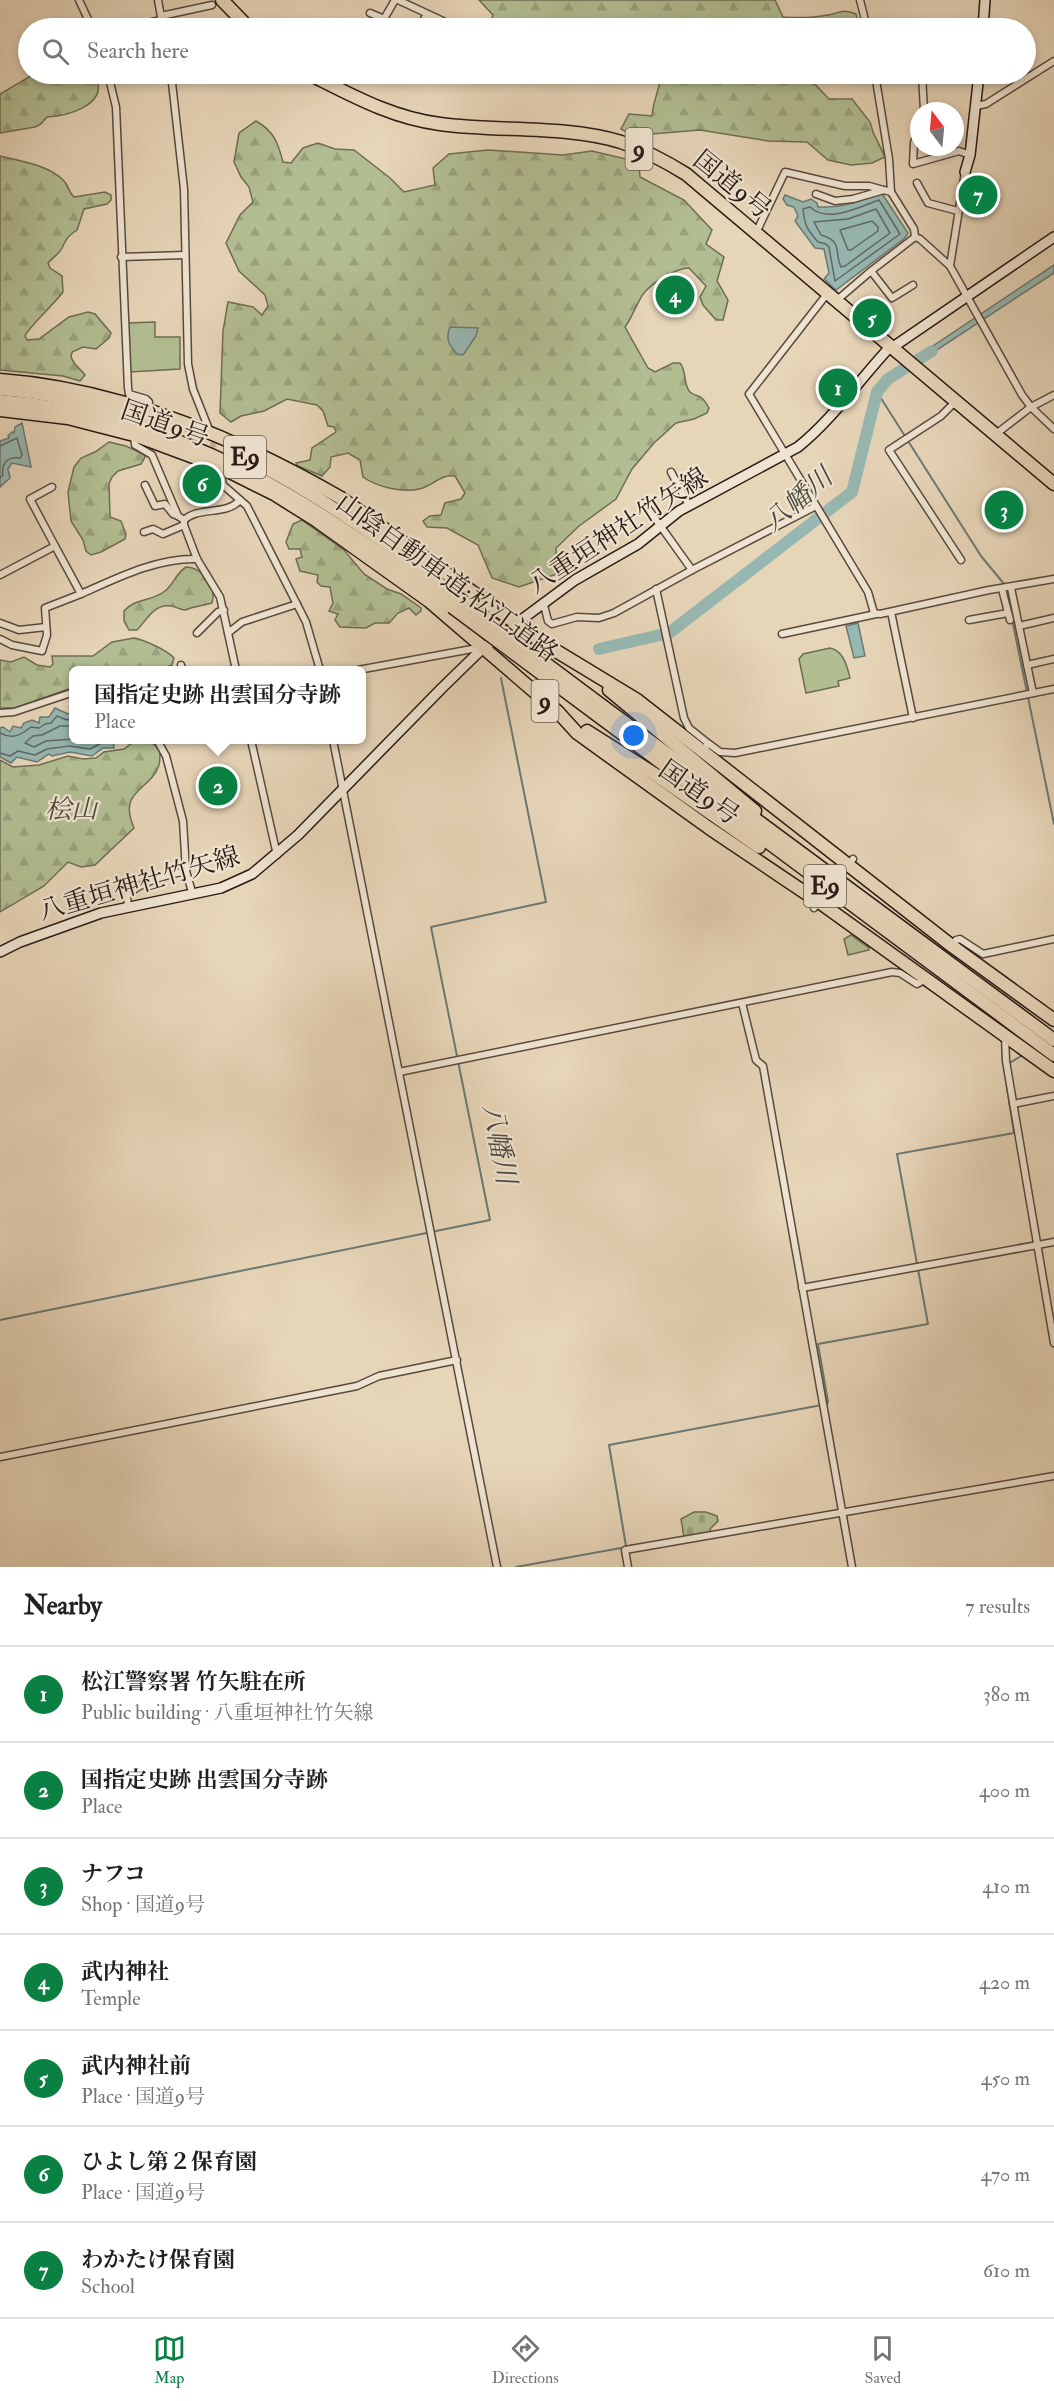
<!DOCTYPE html>
<html lang="en">
<head>
<meta charset="utf-8">
<style>
	:root { --surface:#fff; --page:#f2f2f2; --text:#202124; --muted:#757577; --line:#e0e0e0; --accent:#0b8043 }
	body { margin:0; font-family:"IM FELL Double Pica","Noto Serif JP",serif; background:var(--page); color:var(--text) }
	.compass { position:absolute; left:910px; top:102px; width:54px; height:54px; border-radius:50%; background:var(--surface); box-shadow:0 3px 9px #0003; rotate:344deg }
	.you { position:absolute; left:634px; top:736px; width:21px; height:21px; margin:-15px; border:4px solid #fff; border-radius:50%; background:#1a73e8; box-shadow:0 0 0 9px #1a73e833 }
	.badge { display:grid; place-items:center; width:39px; height:39px; border-radius:50%; background:var(--accent); color:#fff; font-size:20px; font-weight:700 }
	.pin { position:absolute; translate:-50% -50%; border:3px solid #fff; box-shadow:0 2px 6px #0006 }
	.popup { position:absolute; left:69px; top:666px; width:297px; height:78px; box-sizing:border-box; display:grid; place-content:center; border-radius:9px; background:var(--surface); filter:drop-shadow(0 2px 4px #0005); font-size:20px; white-space:nowrap; color:var(--muted) }
	.popup b { font-size:22px; color:var(--text) }
	.popup::after { content:''; position:absolute; left:50%; top:100%; margin-left:-12px; border:12px solid transparent; border-top-color:var(--surface) }
	.list { margin:0; padding:0; list-style:none }
	h2 { display:flex; justify-content:space-between; align-items:center; height:78px; margin:0; padding:0 24px; font-size:26px }
	h2 small { font-size:20px; font-weight:400; color:var(--muted) }
	.list li { display:grid; grid-template-columns:39px 1fr auto; gap:18px; align-items:center; box-sizing:border-box; height:96px; padding:0 24px; border-top:2px solid var(--line) }
	.list b { display:block; font-size:22px; white-space:nowrap }
	.list p { margin:0; font-size:20px; white-space:nowrap; color:var(--muted) }
	.list em { font-size:20px; font-style:normal; color:var(--muted) }
	.icon { flex:none; width:33px; height:33px; fill:none; stroke:currentColor; stroke-width:2; stroke-linecap:round; stroke-linejoin:round }
	.map { position:relative; flex:none; width:1054px; height:1567px; overflow:hidden }
	.search { position:absolute; background:var(--surface); box-shadow:0 3px 9px #0003; left:18px; right:18px; top:18px; height:66px; display:flex; align-items:center; gap:15px; box-sizing:border-box; padding:0 21px; border-radius:33px; color:var(--muted); font-size:22px }
	.sheet { height:750px; background:var(--surface) }
	nav { display:flex; justify-content:space-around; align-items:center; box-sizing:border-box; height:84px; border-top:2px solid var(--line); background:var(--surface); font-size:16px; color:var(--muted) }
	nav a { display:grid; justify-items:center; gap:3px }
	nav .on { color:var(--accent) }
	.map>svg:first-child { display:block }
	.green { fill:#b2be92; stroke:#6e6c54; stroke-width:1.5 }
	.forest { fill:url(#forest-firs); stroke:#6e6c54; stroke-width:1.5 }
	.cemetery { fill:url(#cemetery-stones); stroke:#6e6c54; stroke-width:1.5 }
	.water { fill:#97b8b2; stroke:#6b7973; stroke-width:1.5 }
	.lines { fill:none; stroke-linecap:round; stroke-linejoin:round }
	.shore { stroke:#606964; stroke-width:1.5 }
	.stream { stroke:#6b7973; stroke-width:2 }
	.river { stroke:#97b8b2; stroke-width:12 }
	.street-tunnel { stroke:#c1b097; stroke-width:6; stroke-dasharray:6 3; stroke-linecap:butt }
	.street-casing { stroke:#59493e; stroke-width:9 }
	.secondary-casing { stroke:#2a1a15; stroke-width:12 }
	.highway-casing { stroke:#2a1a15; stroke-width:15 }
	.street { stroke:#efe4d1; stroke-width:6 }
	.secondary { stroke:#efe4d1; stroke-width:9 }
	.highway { stroke:#e7d5b8; stroke-width:12 }
	.highway-bridge-casing { stroke:#2a1a15; stroke-width:15; stroke-linecap:butt }
	.highway-bridge { stroke:#e7d5b8; stroke-width:12 }
	.labels { text-anchor:middle; dominant-baseline:central; stroke-width:4.5; stroke-linejoin:round; paint-order:stroke }
	.shield { fill:#efe4d1; stroke:#65574d; stroke-width:1.5 }
	.shield-label { font-size:24px; font-weight:bold; fill:#2a1a15 }
	.street-label { font-size:26px; fill:#2a1a15; stroke:#efe4d1 }
	.park-label { font-size:26px; font-style:italic; fill:#534b3a; stroke:#efe4d1 }
	.water-label { font-size:27px; font-style:italic; fill:#4b4944; stroke:#efe4d1 }
</style>
</head>
<body>
<div class="map">
<svg width="1054" height="1567" viewBox="0 0 1054 1567">
	<defs>
		<pattern id="forest-firs" width="22" height="20" patternUnits="userSpaceOnUse" patternTransform="scale(1.5)"><rect width="22" height="20" fill="#b2be92"/><path d="M5 1l3.5 6h-7zM16 11l3.5 6h-7z" fill="#99a37d"/></pattern>
		<pattern id="cemetery-stones" width="16" height="16" patternUnits="userSpaceOnUse" patternTransform="scale(1.5)"><rect width="16" height="16" fill="#b2be92"/><path d="M2 7V4a2 2 0 0 1 4 0v3zM10 15v-3a2 2 0 0 1 4 0v3z" fill="#99a37d"/></pattern>
	</defs>
	<rect width="100%" height="100%" fill="#e7d5b8"/>
	<filter id="stains"><feTurbulence type="fractalNoise" baseFrequency=".00333" numOctaves="4"/><feColorMatrix values="0 0 0 0 .2 0 0 0 0 .09 0 0 0 0 .02 0 0 0 .5 -.17"/></filter>
	<radialGradient id="worn" r=".72"><stop offset=".6" stop-color="#630" stop-opacity="0"/><stop offset="1" stop-color="#630" stop-opacity=".3"/></radialGradient>
	<g class="green">
		<path d="M155 322V337H180V369L130 372 127 323Z"/>
		<path d="M830 648C844 651 847 666 850 678L838 681 839 686 806 693 799 659 803 654Z"/>
		<path d="M851 935 869 948V950L848 955 844 939Z"/>
	</g>
	<g class="forest">
		<path d="M479 0H775L783 17C798 18 813 18 828 15 842 12 842 9 856 14L859 28H489L493 15Z"/>
		<path d="M34 74H72L97 80C106 106 66 116 47 117L41 124 35 127 0 133V94Z"/>
		<path d="M661 74H809V78L829 99H852L870 122 873 132 885 157 872 163 851 165 828 160 807 142 768 141 700 130 651 134 644 141 621 129 629 114 652 116C653 100 660 89 661 74Z"/>
		<path d="M256 121C274 131 278 143 283 162L291 163 303 148 318 143 335 149 354 150 390 178 404 192 435 185 433 168 449 154 488 150 563 155 592 151 639 162 640 177 684 200 712 230 706 244 724 257 717 281 728 300 723 320H716L703 305 700 297 706 286 689 268C676 268 652 283 644 293 638 300 632 318 625 327L648 368 655 372 673 363H680C687 371 683 385 690 392 699 399 700 392 709 408L707 413 694 419 676 423 654 443 632 469 616 499 579 526 556 548 557 574 519 587 492 578 478 545 447 528 427 527 423 521 430 516 441 515 445 503 461 499 465 493 455 476C440 474 433 486 419 489 403 493 377 487 363 477L360 460 348 453 331 457 330 467 322 476 298 466 296 463 310 460 312 448 336 432 334 427 328 426 323 411 317 405 287 399 264 411 241 416 231 422 220 413 223 331 228 302 253 307 262 315 268 306 265 295 239 271 226 243 240 215 253 202 249 187 241 177 234 162 239 133Z"/>
		<path d="M0 156C20 161 49 165 64 181 69 186 68 192 74 197L105 192 111 195V200L107 204 84 209 77 230C68 236 66 239 62 248 59 254 52 258 48 263L50 268 62 276 63 292C56 302 27 329 25 336L27 340 39 339 69 317 88 312 95 314 111 333 109 338 96 349 83 347 72 352 71 357C75 367 80 368 85 375L80 381 63 376 0 370Z"/>
		<path d="M109 442 126 446 143 454 145 457 141 464 118 471 112 477 109 484 110 517 121 521 126 534 125 539 101 552 91 555 86 551 83 540 71 521 68 492 74 467 81 458 95 452Z"/>
		<path d="M302 520 344 550 364 574 387 589 401 594 421 608V611L416 615 409 608 398 613 389 623H375L366 628 340 627 335 620 338 614 329 611 333 603 330 587 321 586 317 582 318 575 300 571 296 559 302 557 300 549H289L286 542 293 524Z"/>
		<path d="M186 567C202 567 217 588 212 603 202 606 194 606 185 610 180 610 175 606 171 606 154 603 146 621 137 630H129L124 621V611C135 598 151 602 165 591 174 584 176 573 186 567Z"/>
		<path d="M134 638C144 640 167 650 174 658L172 665 159 670H74V687L15 708H0V660L11 662 24 657 37 665 50 667 53 664 52 656H93L112 642Z"/>
		<path d="M136 740H151L160 751C160 755 160 761 159 765 151 791 117 789 134 828L95 865 81 867 68 862 44 886 0 912V760L13 767 39 765 68 756 83 759 96 758 104 752 124 749Z"/>
	</g>
	<path class="cemetery" d="M694 1512H706L717 1516 718 1521 710 1529 711 1532 684 1537 681 1519Z"/>
	<g class="water">
		<path d="M881 192 908 233 905 238 836 290 824 279 829 273 824 249 815 248 795 221 798 216 794 207 787 205 783 199 785 195 803 202 811 199 817 203 818 207C842 208 860 202 881 192Z"/>
		<path d="M1054 265V273L920 361 915 358Z"/>
		<path d="M450 327 478 328 476 336 463 355 457 354C449 345 445 339 450 327Z"/>
		<path d="M22 423 31 467 12 463 8 469 10 478 0 487V441L9 438 8 436 12 432 14 433 15 427Z"/>
		<path d="M858 623 865 656 854 658 846 626Z"/>
		<path d="M55 708 68 714 74 709V740H113L114 748H103L92 756 70 752 52 756 49 754 37 762 17 757 11 763 0 757V728L3 727 10 732 13 726 21 728 24 723 32 720 39 723 40 717H49Z"/>
	</g>
	<g class="lines">
		<g class="shore">
			<path d="M879 200 900 234 835 281 829 247 826 244 818 242C806 228 805 226 803 209L810 207C828 224 859 207 879 200Z"/>
			<path d="M876 209 890 233 845 266 841 267C834 252 843 241 821 235L814 222 848 219Z"/>
			<path d="M872 221 878 227V231L851 250H848L840 230Z"/>
			<path d="M0 446 17 438 22 455 20 458C8 456 1 463 3 475L0 478"/>
			<path d="M74 726H60L42 735 33 736 25 743 34 747 46 741 74 739"/>
			<path d="M0 733C12 740 21 735 31 727L39 728 45 724 51 723 57 716 67 720 74 717"/>
			<path d="M0 753 10 756 18 751 35 755 47 749 69 746 90 749 107 740"/>
		</g>
		<g class="stream">
			<path d="M877 392 981 556 1005 585 1054 824"/>
			<path d="M1008 1064 1021 1056"/>
			<path d="M0 1320 490 1220 431 927 546 902 501 678"/>
			<path d="M626 1546 609 1445 827 1404 828 1402 818 1344 928 1324 897 1154 1014 1133 1004 1068"/>
			<path d="M516 1567 621 1548"/>
		</g>
		<path class="river" d="M599 649 669 633 852 492 877 392 888 379 932 351"/>
		<path class="street-tunnel" d="M210 433 217 457"/>
		<defs>
			<g id="street">
				<path d="M79 0 92 28"/>
				<path d="M158 0 163 28"/>
				<path d="M398 0 458 28"/>
				<path d="M860 0 867 28"/>
				<path d="M370 13 384 19 395 0"/>
				<path d="M161 16 212 5"/>
				<path d="M126 28 161 20"/>
				<path d="M419 28 427 14"/>
				<path d="M108 74 116 107 128 388 129 394 146 399 149 402 148 410"/>
				<path d="M171 74 184 189 188 364 193 389 210 432"/>
				<path d="M875 74 889 159 891 192 914 229 915 237 920 239 950 266"/>
				<path d="M922 74 924 111"/>
				<path d="M976 106 986 104 1054 61"/>
				<path d="M919 129 914 143 913 164 959 151 970 155"/>
				<path d="M965 172 950 266 1022 395 1031 407 1054 429"/>
				<path d="M917 183 928 203 958 211"/>
				<path d="M816 194 835 201 853 199 884 190"/>
				<path d="M756 233 785 172 845 186H869L891 192"/>
				<path d="M121 257 185 255"/>
				<path d="M913 285 892 298 871 271 915 237"/>
				<path d="M827 294 749 394 868 592 874 613 880 614 989 590 1054 579"/>
				<path d="M836 301 871 271"/>
				<path d="M956 401 941 416 889 450 961 560"/>
				<path d="M996 434 1031 407 1054 395"/>
				<path d="M134 436 135 445 152 455 178 516 184 520V525L197 559 220 597 228 633"/>
				<path d="M220 468 223 485 247 506 306 622 320 670"/>
				<path d="M671 472 689 505"/>
				<path d="M145 485 155 506 165 504 173 514 178 516"/>
				<path d="M644 503 692 570"/>
				<path d="M184 520C199 506 226 516 240 500"/>
				<path d="M144 532 153 529 163 534 184 525"/>
				<path d="M0 575 55 546 30 499 52 487"/>
				<path d="M1011 588 1033 693"/>
				<path d="M656 589 684 718 689 728 709 744 707 745"/>
				<path d="M1002 589 1010 620"/>
				<path d="M81 594C117 578 156 558 197 559"/>
				<path d="M544 605 548 621 552 624 577 617 599 618 614 613 692 570 816 506"/>
				<path d="M891 612 913 718"/>
				<path d="M969 620 1008 613"/>
				<path d="M0 623 19 630 46 627"/>
				<path d="M1019 626 1054 618"/>
				<path d="M197 633 218 612 224 610"/>
				<path d="M782 634 876 614"/>
				<path d="M0 639 12 645 42 651 47 635 45 608 81 594 55 546"/>
				<path d="M181 665 182 670"/>
				<path d="M1027 665 1054 659"/>
				<path d="M236 670 228 633 242 622 297 604"/>
				<path d="M358 670 483 647"/>
				<path d="M0 713 14 712 74 692"/>
				<path d="M157 740 166 756 183 821 186 871 192 892"/>
				<path d="M251 740 277 855"/>
				<path d="M333 740 497 1567"/>
				<path d="M709 744 720 752 735 753 1054 689"/>
				<path d="M842 873 853 859"/>
				<path d="M128 906 127 896C140 881 168 875 186 871"/>
				<path d="M814 908 825 895"/>
				<path d="M951 947 956 940 960 939 983 954 1054 939"/>
				<path d="M742 1003 756 1060 763 1066 852 1567"/>
				<path d="M1005 1037 1006 1061 1054 1343"/>
				<path d="M399 1072 892 972 900 973 917 984 926 979"/>
				<path d="M1013 1104 1054 1096"/>
				<path d="M802 1288 1054 1242"/>
				<path d="M0 1457 357 1386 379 1376 457 1360"/>
				<path d="M628 1567 625 1550 1054 1476"/>
			</g>
			<g id="secondary">
				<path d="M983 28 985 0"/>
				<path d="M965 172 970 155 979 74"/>
				<path d="M513 626 575 580 638 544 679 511 798 447C833 419 859 380 890 347L896 345 1054 237"/>
				<path d="M0 952 20 942 101 913 221 888 252 874 298 835 442 688 484 647 500 636"/>
			</g>
			<g id="highway">
				<path d="M222 0 249 28"/>
				<path d="M309 74C351 95 392 118 440 124 497 132 566 125 621 142 644 150 665 161 686 174L1054 484"/>
				<path d="M0 380C121 389 237 438 341 498L548 646 637 700 952 946 1054 1020"/>
				<path d="M0 389C60 394 120 408 177 429"/>
				<path d="M0 401C182 415 310 500 452 607"/>
				<path d="M0 410 68 418 134 435 220 467 274 494 317 521 429 601 558 712 577 733 709 828 819 902 1054 1071"/>
				<path d="M256 463C328 500 394 549 458 598"/>
				<path d="M609 690 755 811"/>
				<path d="M604 707 1054 1040"/>
				<path d="M597 715 1054 1055"/>
				<path d="M587 731 653 773 759 847"/>
			</g>
		</defs>
		<use href="#street" class="street-casing"/>
		<use href="#secondary" class="secondary-casing"/>
		<use href="#highway" class="highway-casing"/>
		<use href="#street" class="street"/>
		<use href="#secondary" class="secondary"/>
		<use href="#highway" class="highway"/>
		<defs>
			<g id="highway-bridge">
				<path d="M458 598 604 707"/>
				<path d="M452 607 597 715"/>
			</g>
		</defs>
		<use href="#highway-bridge" class="highway-bridge-casing"/>
		<use href="#highway-bridge" class="highway-bridge"/>
	</g>
	<g class="labels">
		<g class="shield">
			<rect x="625.5" y="128" width="27" height="42" rx="4.5"/>
			<rect x="224" y="436" width="42" height="42" rx="4.5"/>
			<rect x="531.5" y="680" width="27" height="42" rx="4.5"/>
			<rect x="804" y="865" width="42" height="42" rx="4.5"/>
		</g>
		<g class="shield-label">
			<text x="639" y="149">9</text>
			<text x="245" y="457">E9</text>
			<text x="545" y="701">9</text>
			<text x="825" y="886">E9</text>
		</g>
		<g class="street-label">
			<text transform="translate(732 185) rotate(39)">国道9号</text>
			<text transform="translate(165 424) rotate(19)">国道9号</text>
			<text transform="translate(618 531) rotate(-33)">八重垣神社竹矢線</text>
			<text transform="translate(447 578) rotate(36)">山陰自動車道;松江道路</text>
			<text transform="translate(699 793) rotate(35)">国道9号</text>
			<text transform="translate(139 884) rotate(-16)">八重垣神社竹矢線</text>
		</g>
		<g class="park-label">
			<text x="71" y="810">桧山</text>
		</g>
		<g class="water-label">
			<text transform="translate(798 500) rotate(-41)">八幡川</text>
			<text transform="translate(499 1144) rotate(79)">八幡川</text>
		</g>
	</g>
	<rect width="100%" height="100%" filter="url(#stains)"/>
	<rect width="100%" height="100%" fill="url(#worn)"/>
</svg>
<svg class="compass" viewBox="-18 -18 36 36"><path d="M0-13l5 13h-10z" fill="#e53935"/><path d="M0 13l5-13h-10z" fill="#757577"/></svg>
<div class="you"></div>
<div class="pin badge" style="left:838px;top:388px">1</div>
<div class="pin badge" style="left:218px;top:786px">2</div>
<div class="popup"><b>国指定史跡 出雲国分寺跡</b>Place</div>
<div class="pin badge" style="left:1004px;top:510px">3</div>
<div class="pin badge" style="left:675px;top:295px">4</div>
<div class="pin badge" style="left:872px;top:318px">5</div>
<div class="pin badge" style="left:202px;top:484px">6</div>
<div class="pin badge" style="left:978px;top:195px">7</div>
<div class="search"><svg class="icon" aria-label="search" viewBox="0 0 24 24"><circle cx="10" cy="10" r="6"/><path d="M15 15l6 6"/></svg>Search here</div>
</div>
<section class="sheet">
<h2>Nearby<small>7 results</small></h2>
<ul class="list">
<li><span class="badge">1</span><div><b>松江警察署 竹矢駐在所</b><p>Public building · 八重垣神社竹矢線</p></div><em>380 m</em></li>
<li><span class="badge">2</span><div><b>国指定史跡 出雲国分寺跡</b><p>Place</p></div><em>400 m</em></li>
<li><span class="badge">3</span><div><b>ナフコ</b><p>Shop · 国道9号</p></div><em>410 m</em></li>
<li><span class="badge">4</span><div><b>武内神社</b><p>Temple</p></div><em>420 m</em></li>
<li><span class="badge">5</span><div><b>武内神社前</b><p>Place · 国道9号</p></div><em>450 m</em></li>
<li><span class="badge">6</span><div><b>ひよし第２保育園</b><p>Place · 国道9号</p></div><em>470 m</em></li>
<li><span class="badge">7</span><div><b>わかたけ保育園</b><p>School</p></div><em>610 m</em></li>
</ul>
</section>
<nav>
<a class="on"><svg class="icon" aria-label="map" viewBox="0 0 24 24"><path d="M3 6l6-2 6 2 6-2v14l-6 2-6-2-6 2zM9 4v14M15 6v14"/></svg>Map</a>
<a><svg class="icon" aria-label="directions" viewBox="0 0 24 24"><path d="M12 3l9 9-9 9-9-9zM9 14v-3h6M13 9l2 2-2 2"/></svg>Directions</a>
<a><svg class="icon" aria-label="saved" viewBox="0 0 24 24"><path d="M7 4h10v16l-5-4-5 4z"/></svg>Saved</a>
</nav>
</body>
</html>
